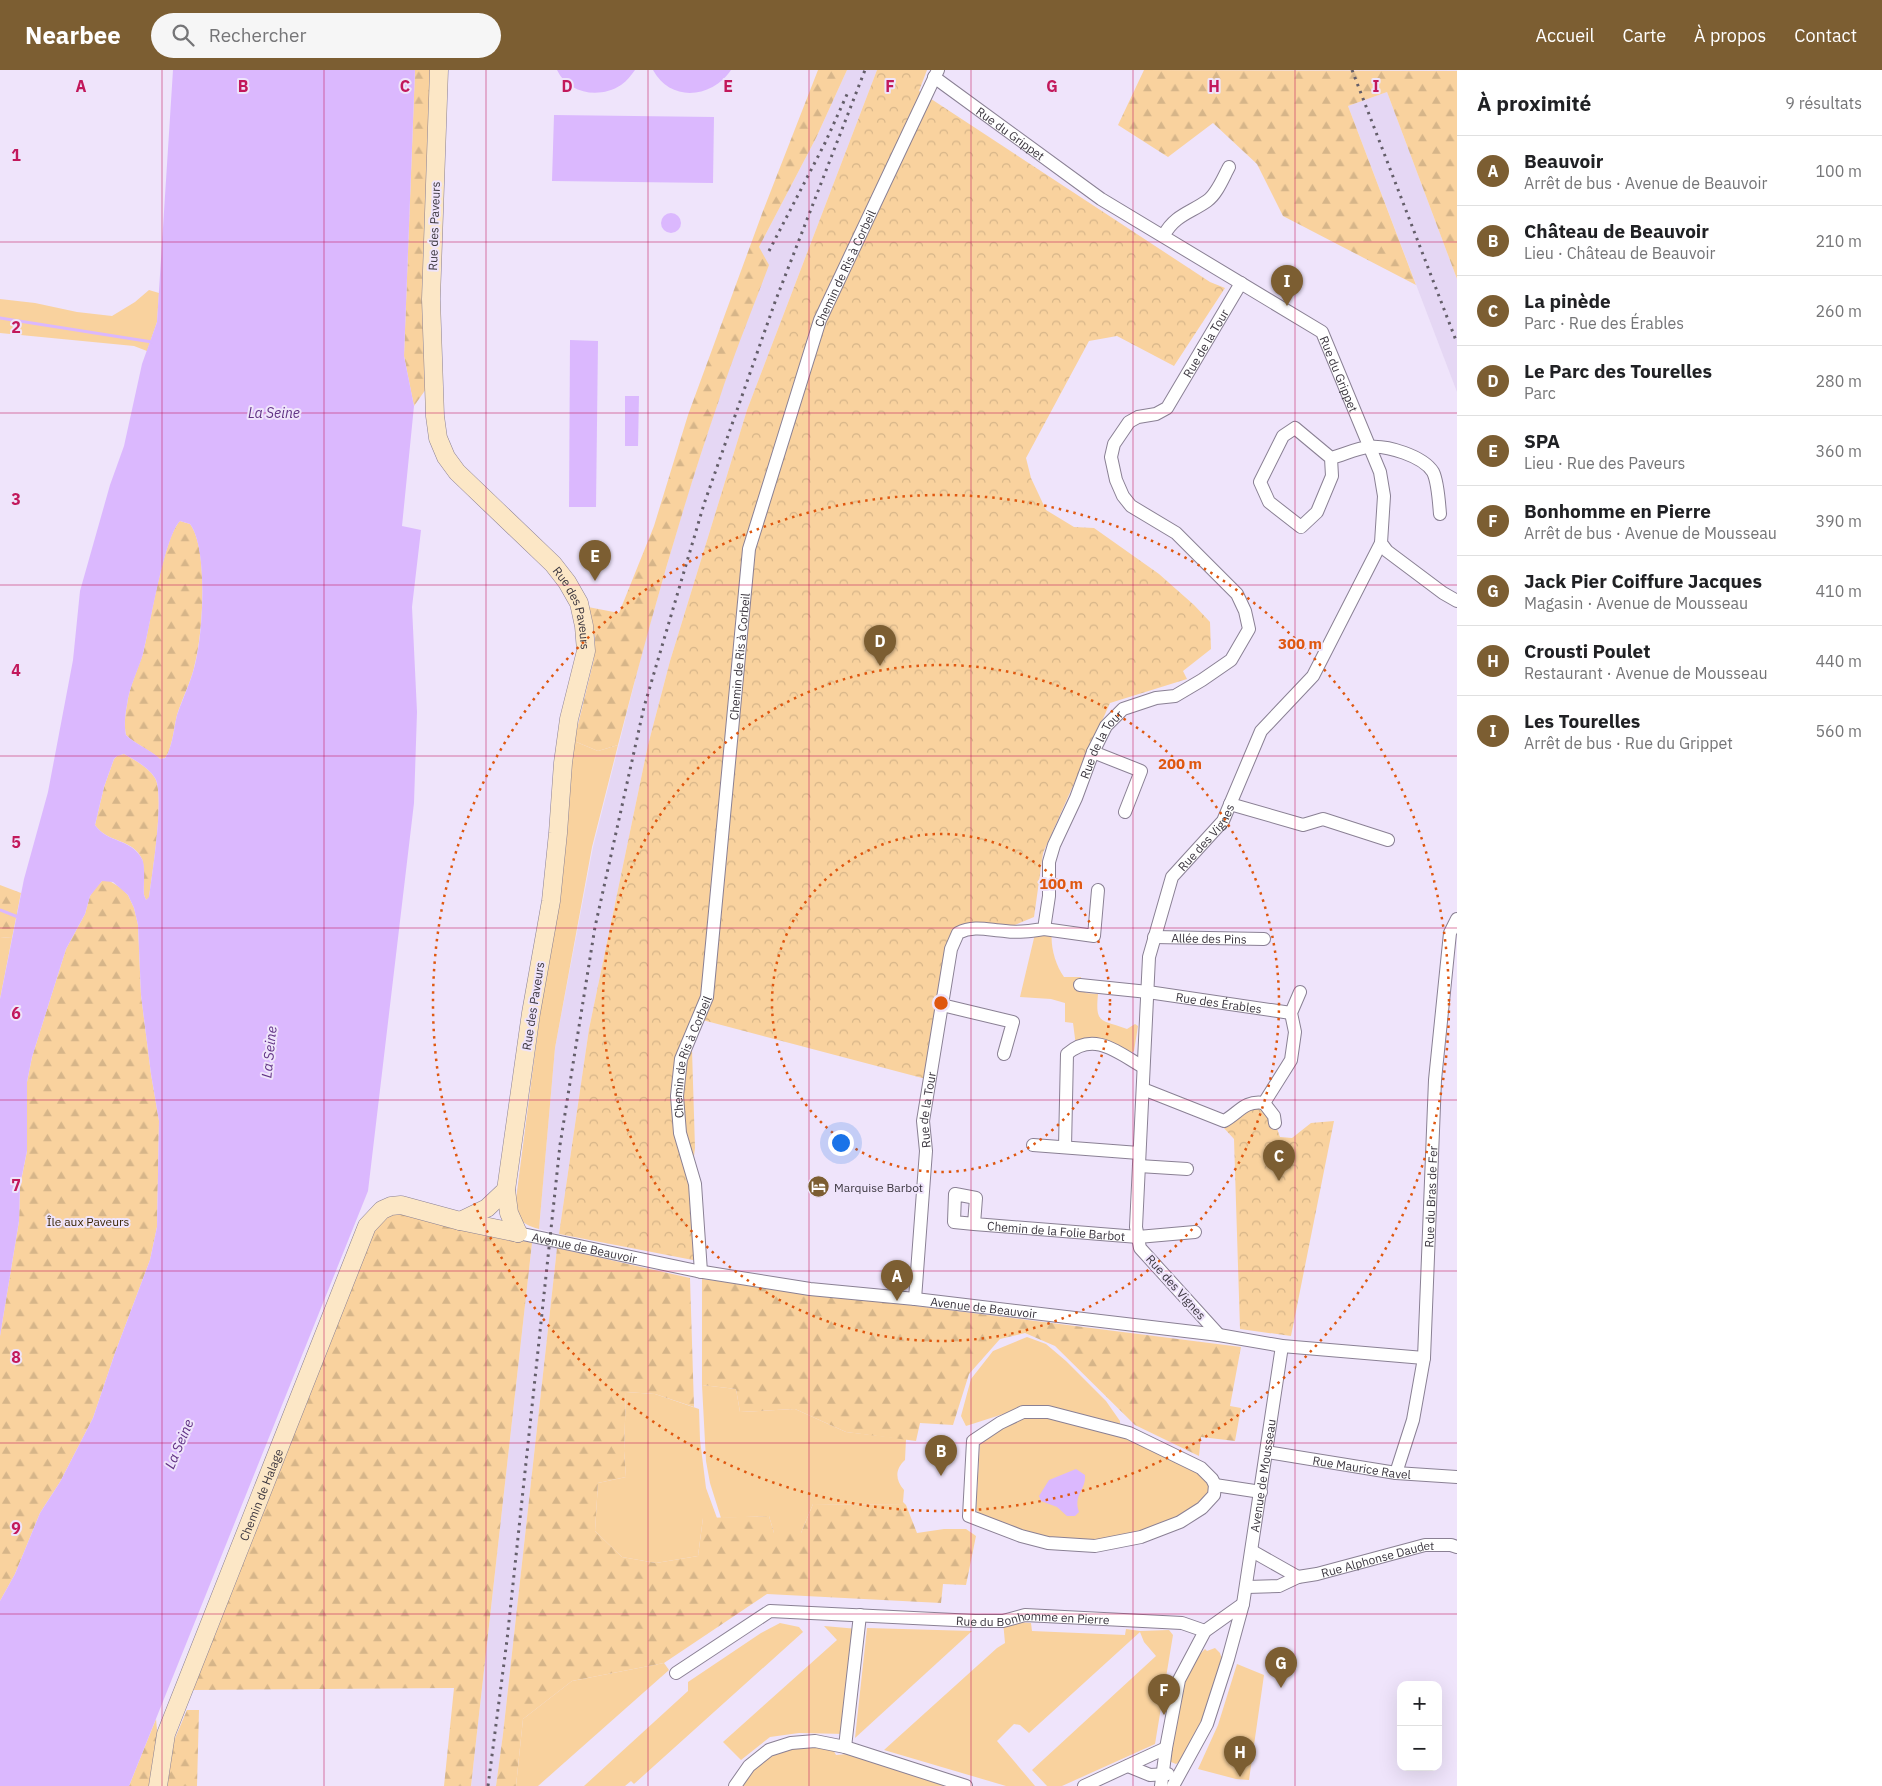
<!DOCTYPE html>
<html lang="fr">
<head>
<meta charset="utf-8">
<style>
	:root { --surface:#fff; --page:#f6f6f6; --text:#202124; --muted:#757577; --line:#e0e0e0; --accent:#7c5e32 }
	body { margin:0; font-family:"IBM Plex Sans",sans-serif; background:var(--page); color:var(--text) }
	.controls { position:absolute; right:15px; bottom:15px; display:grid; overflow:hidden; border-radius:10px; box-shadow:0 5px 20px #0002 }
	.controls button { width:45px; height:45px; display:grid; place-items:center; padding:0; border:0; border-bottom:1px solid var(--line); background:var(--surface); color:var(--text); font:25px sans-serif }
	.you { position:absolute; left:840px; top:1072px; width:18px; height:18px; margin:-12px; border:4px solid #fff; border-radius:50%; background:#1a73e8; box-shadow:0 0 0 8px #1a73e833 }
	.badge { display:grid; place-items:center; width:32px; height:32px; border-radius:50%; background:var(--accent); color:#fff; font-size:16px; font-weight:700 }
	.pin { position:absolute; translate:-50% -41px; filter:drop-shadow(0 1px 2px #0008) }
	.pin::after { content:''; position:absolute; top:26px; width:18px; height:15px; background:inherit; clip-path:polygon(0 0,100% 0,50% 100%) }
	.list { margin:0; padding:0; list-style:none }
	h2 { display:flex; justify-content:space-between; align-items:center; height:65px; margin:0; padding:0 20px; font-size:21px }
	h2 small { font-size:16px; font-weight:400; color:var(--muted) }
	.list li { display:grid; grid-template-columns:32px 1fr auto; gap:15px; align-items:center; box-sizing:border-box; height:70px; padding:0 20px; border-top:1px solid var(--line) }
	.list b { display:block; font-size:19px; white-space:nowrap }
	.list p { margin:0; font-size:16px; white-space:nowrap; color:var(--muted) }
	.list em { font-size:16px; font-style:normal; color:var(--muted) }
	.icon { flex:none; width:28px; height:28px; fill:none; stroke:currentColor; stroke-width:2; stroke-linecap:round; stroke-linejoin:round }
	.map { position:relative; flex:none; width:1457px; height:1716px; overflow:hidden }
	header { display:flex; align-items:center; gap:30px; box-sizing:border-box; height:70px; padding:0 25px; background:var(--accent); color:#fff }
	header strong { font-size:24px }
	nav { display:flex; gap:28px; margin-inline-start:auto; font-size:18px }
	.search { width:350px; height:45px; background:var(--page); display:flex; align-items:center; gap:12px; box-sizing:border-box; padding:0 18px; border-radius:28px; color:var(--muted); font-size:19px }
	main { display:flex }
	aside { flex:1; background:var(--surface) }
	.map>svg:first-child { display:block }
	.built { fill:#e5d7f4 }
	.grass { fill:#f9d29e }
	.forest { fill:url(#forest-firs) }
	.park { fill:url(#park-crowns) }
	.water { fill:#dbb8fe; fill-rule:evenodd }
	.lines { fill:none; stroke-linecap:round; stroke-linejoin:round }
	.stream { stroke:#dbb8fe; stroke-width:3 }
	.street-casing { stroke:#8a8094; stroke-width:14 }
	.secondary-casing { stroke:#8a8094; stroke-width:19 }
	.street { stroke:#fff; stroke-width:12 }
	.secondary { stroke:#fce7c6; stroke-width:18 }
	.rail { stroke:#645e6a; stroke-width:3; stroke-dasharray:2.5 5; stroke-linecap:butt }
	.grid { fill:none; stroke:#c2185b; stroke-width:1; stroke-opacity:0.55 }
	.ring { fill:none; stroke:#df570f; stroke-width:2.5; stroke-dasharray:2.5 5 }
	.labels { text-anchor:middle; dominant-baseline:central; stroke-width:4; stroke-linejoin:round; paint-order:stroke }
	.street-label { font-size:12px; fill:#3b363f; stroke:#efe4fb }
	.poi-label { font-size:12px; fill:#3b363f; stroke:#efe4fb; text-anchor:start }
	.park-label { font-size:12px; fill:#3a2606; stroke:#efe4fb }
	.water-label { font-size:14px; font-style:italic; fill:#613384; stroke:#efe4fb }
	.grid-label { font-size:16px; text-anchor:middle; font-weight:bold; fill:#c2185b; stroke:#efe4fb; stroke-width:4; stroke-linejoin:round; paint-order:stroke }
	.centre { fill:#df570f; stroke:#efe4fb; stroke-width:2.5 }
	.ring-label { font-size:15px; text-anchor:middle; font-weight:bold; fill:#df570f; stroke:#efe4fb; stroke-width:4; stroke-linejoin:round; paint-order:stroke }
</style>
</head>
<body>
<header>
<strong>Nearbee</strong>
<div class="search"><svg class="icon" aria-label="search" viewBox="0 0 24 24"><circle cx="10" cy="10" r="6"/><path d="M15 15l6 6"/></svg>Rechercher</div>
<nav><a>Accueil</a><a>Carte</a><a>À propos</a><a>Contact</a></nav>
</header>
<main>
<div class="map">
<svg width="1457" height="1716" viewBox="0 0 1457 1716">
	<defs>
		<pattern id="forest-firs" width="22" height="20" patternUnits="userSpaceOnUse" patternTransform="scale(1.25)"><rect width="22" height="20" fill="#f9d29e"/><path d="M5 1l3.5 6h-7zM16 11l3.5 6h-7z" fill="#d6b589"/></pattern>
		<pattern id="park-crowns" width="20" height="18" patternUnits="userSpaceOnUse" patternTransform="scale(1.25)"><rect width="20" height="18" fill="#f9d29e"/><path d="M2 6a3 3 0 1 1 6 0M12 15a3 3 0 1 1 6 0" fill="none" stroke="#d6b589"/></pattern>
	</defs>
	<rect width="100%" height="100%" fill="#efe4fb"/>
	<g class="built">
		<path d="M847 0H877L747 340 670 591 648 675 589 959 559 1164 539 1159 555 978 593 777 645 571 685 433 719 328 759 177 816 68Z"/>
		<path d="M1387 22 1457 209V322L1348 36Z"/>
		<path d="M532 1173 557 1178 503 1664 496 1716H471Z"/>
	</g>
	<g class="grass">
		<path d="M149 220 159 223 157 252 147 281 134 276 0 263V229L35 233 77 242 112 246 135 232Z"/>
		<path d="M574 671 598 681 618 675 592 777 555 978 539 1159C518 1153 519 1148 516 1129L548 883 560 810Z"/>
		<path d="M1052 860C1050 876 1055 894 1064 907H1081L1080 915 1086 923 1098 924C1095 955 1101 949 1127 959L1135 954 1138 956 1134 981 1126 987 1076 976 1073 953 1065 952V933L1051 929 1020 927 1034 868V861Z"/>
		<path d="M0 867 12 868 0 929Z"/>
		<path d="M1027 1267 1046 1274 1066 1291 1106 1331 1120 1351V1354L1058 1338 1028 1336 966 1356 961 1346 971 1309 993 1281Z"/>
		<path d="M702 1315 736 1319 740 1342 795 1339 846 1362 906 1369 905 1390C895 1399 895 1410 904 1420L903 1432 906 1435 813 1434 801 1463H774L769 1446 721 1448 710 1413 706 1391Z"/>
		<path d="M626 1322 655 1324 699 1339 700 1370 706 1418 717 1448H703L698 1486 656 1493 622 1487 595 1461 598 1413 626 1407 624 1381Z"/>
		<path d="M1048 1342 1171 1382 1215 1415 1202 1438 1141 1467 1048 1473 989 1453 976 1440 980 1372 1000 1353Z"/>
		<path d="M1003 1551 1031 1553 1032 1561 1125 1565 1126 1559 1140 1561 1169 1560 1173 1565 1155 1674 1062 1716H1047L1032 1700 1156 1586 1144 1572 1140 1562 1029 1663 1020 1655 1014 1654 997 1671 1035 1716H1006L884 1680 997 1578 1005 1573Z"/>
		<path d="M780 1553 799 1557 803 1562 634 1714 631 1711 625 1716H584L688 1621V1612L761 1563Z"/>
		<path d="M824 1556 858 1559 846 1664 799 1663 770 1667 741 1690 723 1672 837 1570Z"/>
		<path d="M867 1558 972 1561 855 1668Z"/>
		<path d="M1215 1578 1220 1583 1223 1592 1212 1631 1183 1689 1176 1694 1171 1692 1169 1686 1184 1609 1193 1591 1205 1579 1207 1581Z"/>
		<path d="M664 1593 669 1600 538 1716H516L523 1649 572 1611Z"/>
		<path d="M1237 1594 1264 1605 1249 1710 1236 1709 1198 1699 1218 1655Z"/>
		<path d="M830 1674 836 1685 848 1684 951 1716H735L769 1680Z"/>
	</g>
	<g class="forest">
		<path d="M415 0H436L426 319 414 336 404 286Z"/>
		<path d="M818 0H847L816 68 759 177 769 195C752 240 734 284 719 330 680 443 648 559 618 675L598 681 574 671 594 589 595 568 588 537 619 543 654 456 688 345 763 141Z"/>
		<path d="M1144 0 1457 1V209L1387 22 1348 36 1416 215 1283 146 1257 94 1213 53 1168 87 1118 55Z"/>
		<path d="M180 451 190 454C209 479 203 568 194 598 190 614 182 629 177 645 174 658 173 671 168 683L165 688 160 689C149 679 136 675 126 665 124 656 125 644 127 635 129 616 139 598 144 580 150 555 164 466 180 451Z"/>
		<path d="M124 684C135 690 148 697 155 708 165 725 152 805 149 828L146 830 144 825C143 817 145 796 142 789 132 768 107 773 95 755L104 717 114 689 117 686Z"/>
		<path d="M108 810 121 818 128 825 134 838 138 855 141 925 151 1004 159 1051 157 1157 150 1190 115 1283 93 1348 60 1412 40 1443 15 1504 0 1531V1266L19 1151 20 1116 27 1081V1012L32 987 66 879 85 844 90 826 94 819 102 811Z"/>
		<path d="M0 815 21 823 12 868 0 867Z"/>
		<path d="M400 1143 532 1173 471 1716H444L454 1618 192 1620 369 1165 389 1146Z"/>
		<path d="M557 1178 690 1208 694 1337 655 1324 626 1322 624 1381 626 1407 598 1413 595 1461 622 1487 656 1493 698 1486 703 1448 769 1446 774 1463H801L813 1434 906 1435 917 1463 944 1459H966L976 1466 966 1515 943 1514 941 1533 767 1524 664 1593 572 1611 523 1649 516 1716H496L503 1664Z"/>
		<path d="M702 1209 1241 1277 1230 1336 1241 1338 1235 1371 1201 1367 1199 1386 1135 1355 1055 1276 1025 1263 1000 1269 969 1304 953 1355 920 1353 916 1371 846 1362 795 1339 740 1342 736 1319 702 1315Z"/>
		<path d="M187 1640H199L197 1716H167L173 1673Z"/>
		<path d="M156 1649 158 1670 150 1716H129Z"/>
	</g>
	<g class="park">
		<path d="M877 0H927L919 21 1210 212 1225 218 1174 296 1117 266 1089 271 1026 388 1031 408 1046 440 1074 457 1094 458 1159 504 1194 535 1210 552 1211 579 1183 601 1187 609 1110 633 1043 783 1034 847 1010 857 962 854 926 1009 691 947 695 1078 690 1119 698 1191 559 1164 589 959 648 675 670 591 747 340Z"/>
		<path d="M1259 1035 1275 1053 1280 1067 1292 1068 1311 1053 1334 1051 1291 1266 1240 1259 1234 1069 1223 1057 1240 1042Z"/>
	</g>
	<g class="water">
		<path d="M173 0H415L404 286 414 336 402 456 421 460 412 537 417 642 414 733 368 1121 129 1716H0V1531L15 1504 40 1443 60 1412 93 1348 115 1283 150 1190 157 1157 159 1051 151 1004 141 925 138 855 134 838 128 825 113 812 102 811 90 826 85 844 66 879 32 987 27 1012V1081L20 1115 19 1151 0 1266V929L24 809 48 722 73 590 80 521 110 415 124 376 142 294 157 252ZM180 451 190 454C208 478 203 561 196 590 192 610 183 627 177 645 174 658 173 671 168 683L165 688 160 689C150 679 136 675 126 665 124 656 125 644 127 635 129 617 138 601 143 584 150 557 164 467 180 451ZM124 684C135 690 148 697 155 708 165 724 152 805 149 827L146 830 144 825C143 817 146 796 142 789 131 768 107 773 95 755L104 717 114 689 117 686Z"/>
		<path d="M557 0H635C631 5 627 11 621 15 600 29 568 24 557 0Z"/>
		<path d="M653 0H731C712 28 671 33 653 0Z"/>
		<path d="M554 45 714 47 713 113 552 111Z"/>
		<circle cx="671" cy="153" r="10"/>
		<path d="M570 270 598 271 596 437H569Z"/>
		<path d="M625 326H639L638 376H625Z"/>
		<path d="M1076 1399 1085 1405C1086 1421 1073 1424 1079 1442L1075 1446H1067L1057 1437 1041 1431 1039 1426 1049 1410Z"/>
	</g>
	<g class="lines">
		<g class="stream">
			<path d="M0 248 152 272"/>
			<path d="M0 840 18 847"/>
		</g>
		<defs>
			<g id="street">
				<path id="s1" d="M934 7 1101 129 1322 262 1380 402 1384 426 1381 473 1387 481 1443 523 1457 531"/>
				<path d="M1164 165C1175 145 1190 143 1207 131 1217 124 1223 108 1229 97"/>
				<path d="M1331 388 1332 406 1317 442 1301 457 1269 432 1260 412 1283 366 1295 358 1331 388C1343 385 1357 378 1369 377 1387 375 1423 386 1433 402 1438 412 1439 433 1440 444"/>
				<path d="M1093 682 1141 701 1125 742"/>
				<path d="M1230 734 1303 755 1323 749 1388 770"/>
				<path d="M1044 859 1094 866 1098 820"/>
				<path id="s2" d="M1154 867 1264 869"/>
				<path id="s3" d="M1080 915 1148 922 1291 943"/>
				<path d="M942 935 1013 952 1004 984"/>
				<path d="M1143 1019 1224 1051C1239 1043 1244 1030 1264 1033L1291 990 1295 962 1291 943 1300 922"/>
				<path d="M1264 1033 1274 1046 1275 1053"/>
				<path d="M1033 1075 1139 1083"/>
				<path d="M1065 1077 1067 984C1094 961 1117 982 1143 997"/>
				<path d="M1139 1096 1187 1099"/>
				<path id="s4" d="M974 1154 976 1128 955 1124 954 1152 974 1154 1138 1167 1195 1162"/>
				<path id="s5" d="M518 1163 697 1201 810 1219 915 1229 1219 1265 1282 1276 1424 1288"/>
				<path id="s6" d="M701 1202 695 1114 680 1063 677 1026 681 989 707 927 749 479 820 250 938 0"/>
				<path id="s7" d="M915 1229 926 1081 923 1051 951 879 958 863C974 855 988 860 1005 861 1018 863 1031 861 1044 859L1049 826V792L1054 775 1076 728 1093 682 1106 656 1123 639 1156 628 1175 626 1202 610 1231 590 1249 559 1245 541 1237 524 1176 463 1131 436 1123 426 1116 410 1111 387 1114 374 1129 352 1138 347 1156 344 1167 338 1241 213"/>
				<path id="s8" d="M1219 1265 1140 1178 1136 1157 1149 887 1172 807 1223 751 1261 661 1313 606 1381 473"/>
				<path d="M1023 1342H1048L1129 1363 1201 1398 1212 1409 1215 1415 1214 1425 1202 1438 1180 1452 1141 1467 1095 1476 1048 1473 1021 1466 969 1446 973 1371 1000 1353Z"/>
				<path id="s9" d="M1267 1382 1396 1403 1457 1407"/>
				<path id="s10" d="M1396 1403 1413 1350 1424 1288 1435 1010 1450 863 1457 849"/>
				<path d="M1215 1415 1261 1422"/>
				<path d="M1252 1481 1298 1507"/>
				<path id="s11" d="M1247 1517 1279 1516 1298 1507 1317 1504 1425 1475H1451L1457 1477"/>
				<path id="s12" d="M676 1603 770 1541 975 1551H1003L1025 1545 1182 1553 1205 1561"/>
				<path d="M845 1677 860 1545"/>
				<path d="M1128 1696 1150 1705 1168 1704"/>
				<path d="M735 1716 749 1696 769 1680 791 1673 815 1671 845 1677 966 1716"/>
				<path d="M1084 1716 1166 1678"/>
				<path d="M1161 1716 1166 1678 1179 1610 1205 1561 1243 1534"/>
				<path id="s13" d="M1173 1716 1207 1654 1228 1589 1243 1534 1282 1276"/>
			</g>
			<g id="secondary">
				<path id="s14" d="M439 0 431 229 435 346 438 368 446 387 457 402 553 494 567 512 579 533 584 556 586 581 569 649 563 693 558 763 551 831 531 943 506 1120 509 1143 518 1163"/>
				<path d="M460 1151 487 1138 506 1120"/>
				<path id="s15" d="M158 1716 166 1664 367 1156 382 1140 391 1136 401 1135 460 1151 518 1163"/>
			</g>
		</defs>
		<use href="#street" class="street-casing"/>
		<use href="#secondary" class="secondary-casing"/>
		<use href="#street" class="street"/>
		<use href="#secondary" class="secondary"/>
		<g class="rail">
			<path d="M1352 0 1457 273"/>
			<path d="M769 181 825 73 849 20"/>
			<path d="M488 1716 507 1570 560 1075 595 857 644 637 704 434 775 232 865 0"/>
		</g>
	</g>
	<path class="grid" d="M162 0V1716M324 0V1716M486 0V1716M648 0V1716M809 0V1716M971 0V1716M1133 0V1716M1295 0V1716M0 172H1457M0 343H1457M0 515H1457M0 686H1457M0 858H1457M0 1030H1457M0 1201H1457M0 1373H1457M0 1544H1457"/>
	<g class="ring">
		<circle cx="941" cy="933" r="169"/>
		<circle cx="941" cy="933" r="338"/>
		<circle cx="941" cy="933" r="508"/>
	</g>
	<defs>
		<symbol id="hotel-disc" viewBox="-11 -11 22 22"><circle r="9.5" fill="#7c5e32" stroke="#efe4fb"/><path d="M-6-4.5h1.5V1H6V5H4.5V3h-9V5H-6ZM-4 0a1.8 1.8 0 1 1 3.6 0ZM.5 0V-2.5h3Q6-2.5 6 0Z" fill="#fff"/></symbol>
	</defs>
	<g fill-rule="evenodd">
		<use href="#hotel-disc" x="806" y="1104" width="25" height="25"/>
	</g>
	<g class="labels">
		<g class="street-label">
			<text stroke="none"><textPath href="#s1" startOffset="95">Rue du Grippet</textPath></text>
			<text transform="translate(434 156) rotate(-88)">Rue des Paveurs</text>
			<text stroke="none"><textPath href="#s6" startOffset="1030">Chemin de Ris à Corbeil</textPath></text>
			<text stroke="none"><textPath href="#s7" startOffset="1239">Rue de la Tour</textPath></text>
			<text stroke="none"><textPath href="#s1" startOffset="510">Rue du Grippet</textPath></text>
			<text stroke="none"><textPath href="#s14" startOffset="590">Rue des Paveurs</textPath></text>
			<text stroke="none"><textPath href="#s6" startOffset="625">Chemin de Ris à Corbeil</textPath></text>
			<text stroke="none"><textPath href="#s7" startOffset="654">Rue de la Tour</textPath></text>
			<text stroke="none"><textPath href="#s8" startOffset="545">Rue des Vignes</textPath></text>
			<text stroke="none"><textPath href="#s2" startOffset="55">Allée des Pins</textPath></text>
			<text stroke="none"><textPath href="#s3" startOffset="140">Rue des Érables</textPath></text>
			<text transform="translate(533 936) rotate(-81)">Rue des Paveurs</text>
			<text stroke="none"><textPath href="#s6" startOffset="220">Chemin de Ris à Corbeil</textPath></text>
			<text stroke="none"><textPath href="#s7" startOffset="190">Rue de la Tour</textPath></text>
			<text stroke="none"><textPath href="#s10" startOffset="280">Rue du Bras de Fer</textPath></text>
			<text stroke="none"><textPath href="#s4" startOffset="178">Chemin de la Folie Barbot</textPath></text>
			<text stroke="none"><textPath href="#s5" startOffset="68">Avenue de Beauvoir</textPath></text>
			<text transform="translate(1176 1217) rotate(48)">Rue des Vignes</text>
			<text stroke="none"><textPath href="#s5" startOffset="472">Avenue de Beauvoir</textPath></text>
			<text stroke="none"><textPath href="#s9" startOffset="96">Rue Maurice Ravel</textPath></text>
			<text stroke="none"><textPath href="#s13" startOffset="326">Avenue de Mousseau</textPath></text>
			<text stroke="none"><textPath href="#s15" startOffset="310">Chemin de Halage</textPath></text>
			<text stroke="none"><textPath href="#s11" startOffset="135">Rue Alphonse Daudet</textPath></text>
			<text stroke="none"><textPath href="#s12" startOffset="376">Rue du Bonhomme en Pierre</textPath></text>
		</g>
		<g class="poi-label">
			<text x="834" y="1117">Marquise Barbot</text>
		</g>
		<g class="park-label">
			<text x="88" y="1151">Île aux Paveurs</text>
		</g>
		<g class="water-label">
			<text x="274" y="343">La Seine</text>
			<text transform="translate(269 982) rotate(-84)">La Seine</text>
			<text transform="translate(179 1374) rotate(-67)">La Seine</text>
		</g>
	</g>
	<g class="grid-label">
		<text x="81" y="22">A</text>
		<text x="243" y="22">B</text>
		<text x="405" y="22">C</text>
		<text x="567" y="22">D</text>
		<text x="728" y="22">E</text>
		<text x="890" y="22">F</text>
		<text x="1052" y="22">G</text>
		<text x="1214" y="22">H</text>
		<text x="1376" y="22">I</text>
		<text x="16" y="91">1</text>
		<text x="16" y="263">2</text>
		<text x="16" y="435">3</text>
		<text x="16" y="606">4</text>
		<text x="16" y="778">5</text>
		<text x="16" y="949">6</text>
		<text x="16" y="1121">7</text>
		<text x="16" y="1293">8</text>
		<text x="16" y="1464">9</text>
	</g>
	<circle cx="941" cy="933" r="8" class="centre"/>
	<g class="ring-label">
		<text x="1300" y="579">300 m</text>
		<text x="1180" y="699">200 m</text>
		<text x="1061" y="819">100 m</text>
	</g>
</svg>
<div class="controls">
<button>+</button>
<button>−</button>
</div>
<div class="you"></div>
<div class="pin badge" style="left:897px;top:1231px">A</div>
<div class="pin badge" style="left:941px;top:1406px">B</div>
<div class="pin badge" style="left:1279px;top:1111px">C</div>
<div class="pin badge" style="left:880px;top:596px">D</div>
<div class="pin badge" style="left:595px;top:511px">E</div>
<div class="pin badge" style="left:1164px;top:1645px">F</div>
<div class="pin badge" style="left:1281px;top:1618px">G</div>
<div class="pin badge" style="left:1240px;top:1707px">H</div>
<div class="pin badge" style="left:1287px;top:236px">I</div>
</div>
<aside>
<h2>À proximité<small>9 résultats</small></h2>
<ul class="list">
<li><span class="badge">A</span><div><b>Beauvoir</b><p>Arrêt de bus · Avenue de Beauvoir</p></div><em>100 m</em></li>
<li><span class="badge">B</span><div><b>Château de Beauvoir</b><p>Lieu · Château de Beauvoir</p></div><em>210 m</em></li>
<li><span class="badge">C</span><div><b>La pinède</b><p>Parc · Rue des Érables</p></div><em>260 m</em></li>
<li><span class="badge">D</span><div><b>Le Parc des Tourelles</b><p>Parc</p></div><em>280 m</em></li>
<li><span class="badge">E</span><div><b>SPA</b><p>Lieu · Rue des Paveurs</p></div><em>360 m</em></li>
<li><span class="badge">F</span><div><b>Bonhomme en Pierre</b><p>Arrêt de bus · Avenue de Mousseau</p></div><em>390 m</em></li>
<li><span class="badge">G</span><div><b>Jack Pier Coiffure Jacques</b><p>Magasin · Avenue de Mousseau</p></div><em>410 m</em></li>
<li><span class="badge">H</span><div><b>Crousti Poulet</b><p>Restaurant · Avenue de Mousseau</p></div><em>440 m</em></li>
<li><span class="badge">I</span><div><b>Les Tourelles</b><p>Arrêt de bus · Rue du Grippet</p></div><em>560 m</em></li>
</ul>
</aside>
</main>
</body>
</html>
